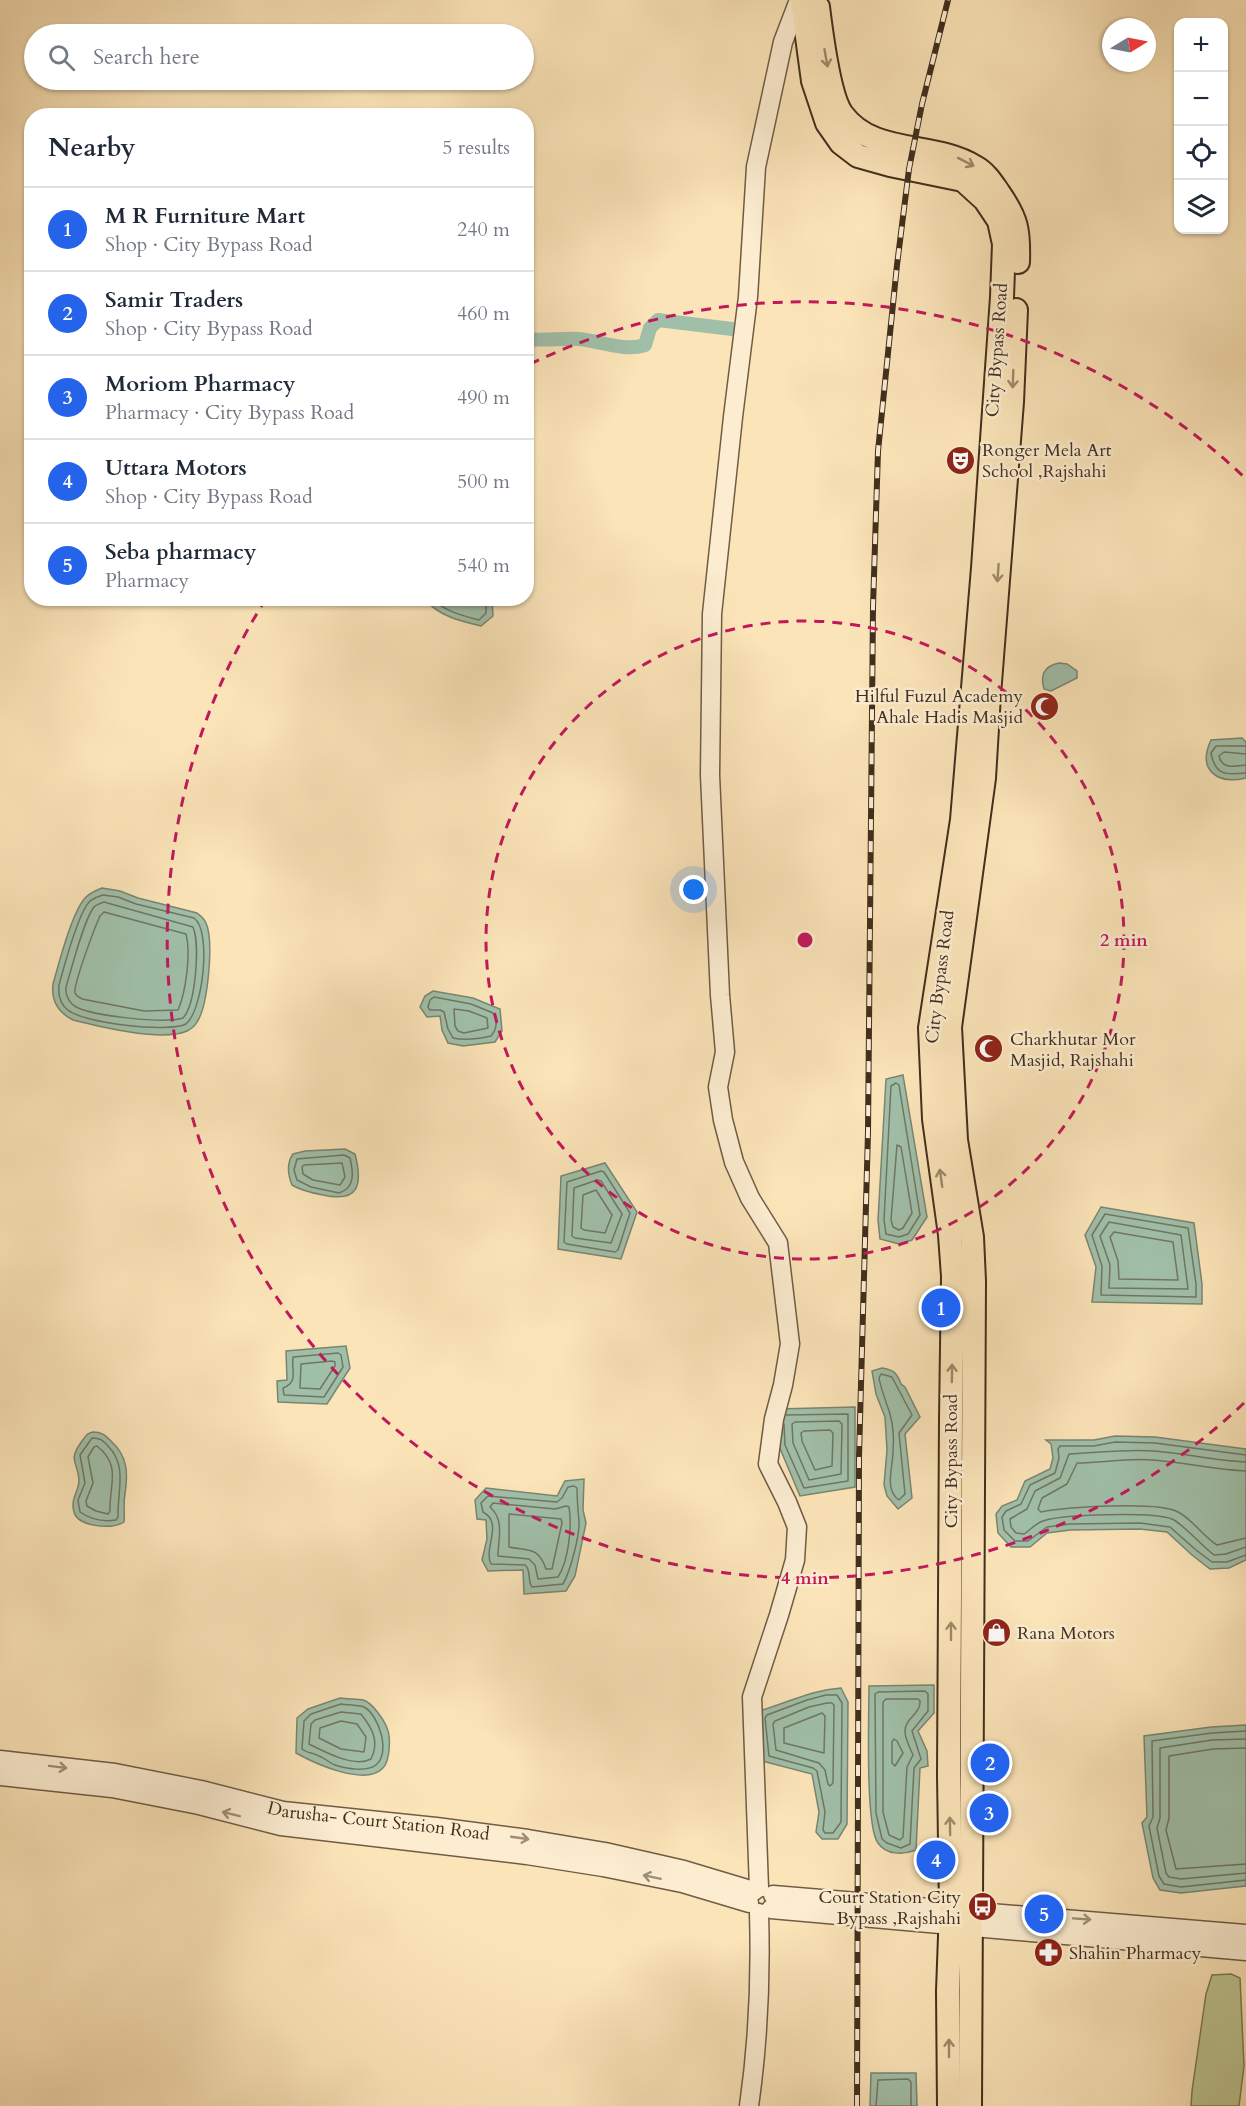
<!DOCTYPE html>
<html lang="en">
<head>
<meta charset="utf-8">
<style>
	:root { --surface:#fff; --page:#f2f2f3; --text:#1f2937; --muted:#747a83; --line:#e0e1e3; --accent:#2563eb }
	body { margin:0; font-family:Cardo,serif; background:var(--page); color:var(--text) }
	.controls { position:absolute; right:18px; top:18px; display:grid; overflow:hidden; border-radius:12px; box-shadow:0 2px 4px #0004 }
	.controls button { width:54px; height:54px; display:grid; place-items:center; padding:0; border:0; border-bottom:2px solid var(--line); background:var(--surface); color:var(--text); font:30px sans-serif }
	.compass { position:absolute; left:1102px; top:18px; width:54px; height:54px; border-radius:50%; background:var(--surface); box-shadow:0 2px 4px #0004; rotate:80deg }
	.you { position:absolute; left:694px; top:890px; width:21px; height:21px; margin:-15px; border:4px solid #fff; border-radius:50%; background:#1a73e8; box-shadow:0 0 0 9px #1a73e833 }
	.badge { display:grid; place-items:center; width:39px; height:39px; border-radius:50%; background:var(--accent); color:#fff; font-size:20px; font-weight:700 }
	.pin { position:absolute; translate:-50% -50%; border:3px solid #fff; box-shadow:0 2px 6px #0006 }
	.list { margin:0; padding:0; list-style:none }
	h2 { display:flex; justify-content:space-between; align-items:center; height:78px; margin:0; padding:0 24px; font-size:26px }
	h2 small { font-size:20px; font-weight:400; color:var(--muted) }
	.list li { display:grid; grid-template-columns:39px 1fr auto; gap:18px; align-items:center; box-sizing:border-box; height:84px; padding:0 24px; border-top:2px solid var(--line) }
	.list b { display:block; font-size:22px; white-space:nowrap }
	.list p { margin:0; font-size:20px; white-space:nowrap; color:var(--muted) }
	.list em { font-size:20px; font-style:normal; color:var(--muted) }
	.icon { flex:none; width:33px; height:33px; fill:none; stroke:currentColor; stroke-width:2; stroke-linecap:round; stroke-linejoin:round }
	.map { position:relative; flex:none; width:1246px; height:2106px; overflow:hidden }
	.search { position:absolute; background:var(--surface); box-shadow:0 2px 4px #0004; left:24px; top:24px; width:510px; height:66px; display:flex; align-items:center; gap:15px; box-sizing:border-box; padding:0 21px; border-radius:33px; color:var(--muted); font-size:22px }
	.panel { position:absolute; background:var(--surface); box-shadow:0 2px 4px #0004; left:24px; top:108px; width:510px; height:498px; border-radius:24px }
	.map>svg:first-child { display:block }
	.green { fill:#bdc490; stroke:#7f7956; stroke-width:1.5 }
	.water { fill:#a0bfa9; stroke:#7a8571; stroke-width:1.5 }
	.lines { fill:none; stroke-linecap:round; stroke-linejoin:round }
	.shore { stroke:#707663; stroke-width:1.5 }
	.canal { stroke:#a0bfa9; stroke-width:14 }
	.tertiary-casing { stroke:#705c44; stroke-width:21 }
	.primary-casing { stroke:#412e1d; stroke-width:26 }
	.tertiary { stroke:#fcedd1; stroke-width:18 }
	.primary { stroke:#fbe4b8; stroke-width:22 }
	.rail-casing { stroke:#412e1d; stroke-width:6 }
	.rail { stroke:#fcedd1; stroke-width:4; stroke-dasharray:11; stroke-linecap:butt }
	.oneway { stroke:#9e896a }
	.oneway2 { stroke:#9e8e77 }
	.ring { fill:none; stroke:#c2185b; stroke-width:3; stroke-dasharray:10 8 }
	.labels { text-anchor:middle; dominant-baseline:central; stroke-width:5; stroke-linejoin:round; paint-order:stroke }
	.street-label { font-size:18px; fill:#412e1d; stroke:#fcedd1 }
	.poi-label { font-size:18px; fill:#412e1d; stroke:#fcedd1; text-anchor:start }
	.centre { fill:#c2185b; stroke:#fcedd1; stroke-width:3 }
	.ring-label { font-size:18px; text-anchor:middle; font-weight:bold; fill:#c2185b; stroke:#fcedd1; stroke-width:5; stroke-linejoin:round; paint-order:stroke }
</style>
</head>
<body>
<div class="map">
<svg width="1246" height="2106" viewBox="0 0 1246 2106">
	<rect width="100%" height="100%" fill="#fbe4b8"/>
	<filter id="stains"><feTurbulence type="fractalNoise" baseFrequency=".00333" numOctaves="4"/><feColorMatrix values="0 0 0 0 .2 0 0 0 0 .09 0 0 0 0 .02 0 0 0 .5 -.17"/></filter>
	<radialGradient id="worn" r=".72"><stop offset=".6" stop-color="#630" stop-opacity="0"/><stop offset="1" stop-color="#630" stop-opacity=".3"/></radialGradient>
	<path class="green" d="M1231 1974 1240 1978 1244 2066 1239 2106H1191L1192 2091 1206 1994 1212 1975Z"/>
	<g class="water">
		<path d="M425 599H492L493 616 481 626C460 621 438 616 425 599Z"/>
		<path d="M1059 663 1067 664 1077 671V678L1051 691 1044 689C1040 675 1044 666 1059 663Z"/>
		<path d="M1242 738 1246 742V778C1217 785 1197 770 1211 740Z"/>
		<path d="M102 888 120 891 138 898 197 913C201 916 204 918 206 923 214 941 208 1006 197 1022 195 1026 191 1029 187 1031 162 1042 101 1027 73 1020 59 1013 51 1001 53 984 59 963 72 911 86 897 90 893 97 890 102 888Z"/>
		<path d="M433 991 473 998 500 1009 502 1031 495 1042 463 1046 448 1043 442 1030 440 1016 427 1017 420 1007 425 996Z"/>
		<path d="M903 1075 927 1217 912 1240 899 1244 880 1239 878 1220 886 1079Z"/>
		<path d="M345 1149 355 1154C363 1185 359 1203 323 1195 312 1193 302 1191 292 1185 288 1175 286 1164 293 1154L305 1151Z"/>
		<path d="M605 1163 637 1212 621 1259 558 1249 561 1176Z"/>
		<path d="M1101 1207 1194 1223 1202 1284V1304L1092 1302 1096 1267 1085 1235Z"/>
		<path d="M346 1346 350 1368 327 1404 278 1402 277 1381 287 1380 286 1351Z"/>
		<path d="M882 1368C894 1370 897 1373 901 1384L905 1387 920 1417 905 1434 912 1498 898 1509 887 1496 884 1485 887 1450 885 1417 876 1394 872 1371Z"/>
		<path d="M855 1407V1487L800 1496 779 1446 777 1409Z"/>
		<path d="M93 1432C102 1432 105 1435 112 1442 128 1457 128 1474 125 1494 123 1503 125 1512 124 1522 113 1530 78 1527 74 1512 70 1498 79 1492 79 1480 78 1460 67 1462 82 1441 86 1436 87 1433 93 1432Z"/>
		<path d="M1115 1436 1155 1437 1246 1449V1560L1229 1568 1210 1569 1192 1555 1167 1532 1140 1529 1070 1530 1047 1533 1030 1547H1011L998 1533 996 1514 1002 1506 1017 1500 1025 1481 1050 1469 1053 1458 1051 1444 1046 1440H1094Z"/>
		<path d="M584 1479 583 1510 586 1523 575 1576 566 1591 524 1594 523 1570 488 1571 482 1560 487 1539 486 1520 477 1519 475 1500 486 1488 557 1496 565 1481Z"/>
		<path d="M934 1685V1713L918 1731 927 1751 928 1766 920 1768 916 1850C903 1855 886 1855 878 1843 865 1826 869 1714 869 1686Z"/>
		<path d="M841 1688 848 1702 847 1824 838 1839H822L816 1832 819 1812 812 1774 762 1761 759 1711C788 1703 810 1690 841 1688Z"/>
		<path d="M340 1698C347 1699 358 1699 363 1700 372 1702 384 1720 387 1728 391 1737 390 1761 383 1768 365 1787 314 1763 296 1753L297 1718 308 1709Z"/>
		<path d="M1246 1725V1886L1181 1893 1160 1890 1153 1878 1142 1823 1147 1817 1144 1736 1211 1727Z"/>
		<path d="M871 2073H916L917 2106H870Z"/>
	</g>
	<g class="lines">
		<g class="shore">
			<path d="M433 598C442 611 464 616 479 620L486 613V598"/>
			<path d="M1246 746H1216L1211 753C1215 776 1227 775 1246 773"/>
			<path d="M1246 754 1224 752 1219 756C1222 770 1235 766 1246 765"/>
			<path d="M103 895 118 897 136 904 194 918C212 931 203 1010 186 1024 168 1033 83 1023 68 1010 60 1004 58 995 59 985 64 967 78 912 90 901 94 898 99 896 103 895Z"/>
			<path d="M104 902 193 927C200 944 196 1004 183 1018 164 1024 94 1016 76 1007 69 1003 65 995 66 987 71 971 85 915 95 906 98 904 101 903 104 902Z"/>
			<path d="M104 912 186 934C191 953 186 992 178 1010L144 1011 82 999C79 997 76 996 75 993 73 985 95 927 100 916Z"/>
			<path d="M434 997 471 1004 493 1013C498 1020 497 1029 491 1036 478 1039 466 1041 453 1038L448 1029 444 1012 440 1010H430L428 1007 430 1000Z"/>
			<path d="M454 1009 469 1011 487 1018 488 1028 464 1033 458 1031 455 1026Z"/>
			<path d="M896 1083 899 1085 920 1215 908 1234 899 1237 886 1234 884 1220 891 1086Z"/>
			<path d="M897 1145 901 1147 912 1213 903 1228 899 1230 893 1227 891 1220Z"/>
			<path d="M344 1155 350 1158C353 1171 356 1188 339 1193L311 1187 297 1180 294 1170 297 1159Z"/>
			<path d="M342 1163 345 1177 340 1185 313 1180 303 1174 302 1167 304 1165Z"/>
			<path d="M601 1171 604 1172 630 1213 618 1250 615 1252 567 1244 564 1242 567 1182Z"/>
			<path d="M597 1180 601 1181 622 1214 611 1243 575 1238 572 1236 574 1188Z"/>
			<path d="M596 1190 612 1215 605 1233 584 1230 581 1228 583 1195Z"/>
			<path d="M1105 1214 1188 1228 1196 1284V1297L1101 1295 1102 1266 1092 1235Z"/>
			<path d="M1109 1222 1181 1235 1188 1289 1109 1288 1110 1265 1100 1236Z"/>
			<path d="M1114 1232 1173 1242 1178 1280 1119 1279 1118 1261 1110 1237Z"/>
			<path d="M338 1353 341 1355 343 1367 324 1397 284 1395 283 1388C299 1382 291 1370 293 1357Z"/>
			<path d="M332 1361 335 1362V1366L320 1389 300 1388 301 1364Z"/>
			<path d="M881 1374 892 1377 912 1415 899 1433 905 1494 899 1500C884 1490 893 1467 893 1451 894 1440 893 1425 890 1414 886 1401 881 1390 879 1378Z"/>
			<path d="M839 1421 842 1424 841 1474 809 1480 793 1443 792 1424 795 1422Z"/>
			<path d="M784 1424 785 1445 804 1488 848 1481V1414L786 1415"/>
			<path d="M830 1430 833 1433 832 1466 815 1470 802 1441 801 1433 804 1431Z"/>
			<path d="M92 1438C100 1438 103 1440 108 1446 128 1466 117 1492 118 1517L116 1520C103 1522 90 1519 80 1512L78 1500 85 1483 80 1455Z"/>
			<path d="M97 1446C122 1466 109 1484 110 1511L108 1514 96 1511 87 1506 86 1501 93 1483 88 1457 94 1447Z"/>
			<path d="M1246 1455 1155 1443 1115 1442 1094 1446H1060L1058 1449 1059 1458 1055 1473 1030 1485 1021 1504 1006 1511 1002 1517 1004 1530 1015 1541H1028L1047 1527 1070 1524 1140 1523 1170 1527 1196 1550 1212 1562H1227L1246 1555"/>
			<path d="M1246 1462C1215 1461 1184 1453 1153 1451 1124 1449 1097 1453 1069 1454L1060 1478 1035 1491 1027 1509 1010 1519 1011 1527 1016 1533 1024 1534C1030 1530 1036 1523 1043 1521 1062 1514 1153 1512 1172 1519 1182 1523 1202 1546 1214 1555L1226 1554 1246 1547"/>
			<path d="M1246 1471C1215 1470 1183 1462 1152 1460 1125 1458 1103 1463 1077 1463L1067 1484 1042 1498 1038 1509 1041 1512C1066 1507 1158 1501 1178 1512 1193 1520 1203 1536 1217 1545L1246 1538"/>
			<path d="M574 1486 577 1488C577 1500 578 1510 579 1521 580 1535 570 1572 563 1584L532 1587C527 1581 532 1571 525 1565L491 1564C483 1548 504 1523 483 1512L481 1503 488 1496 557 1502 562 1498 568 1487Z"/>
			<path d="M493 1503 555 1509 566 1506 569 1507C572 1526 569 1560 558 1577L538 1579 535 1565 529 1559 498 1556C498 1539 505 1520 490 1507Z"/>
			<path d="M509 1514 561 1519 562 1523 552 1569H546C538 1546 528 1551 509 1547Z"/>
			<path d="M925 1691 928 1694V1711L912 1731 921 1759 914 1768 910 1844 901 1848 887 1843 882 1839 876 1813 875 1694 878 1692Z"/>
			<path d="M826 1695H837L842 1703 841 1822 833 1833H825L823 1830 825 1812 817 1771 813 1768 769 1756 765 1718 767 1715 807 1700Z"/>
			<path d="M886 1699H918L920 1701C921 1714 905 1718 905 1731 905 1739 910 1748 913 1755L907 1767 903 1837 900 1840 889 1835 883 1812V1702Z"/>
			<path d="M827 1703H832L834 1705 833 1783 830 1786 828 1784 825 1770 819 1763 776 1750 773 1724 775 1721 809 1707Z"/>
			<path d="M341 1704C348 1705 358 1705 364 1707 379 1715 391 1753 376 1765 367 1772 346 1769 335 1765 329 1763 325 1758 319 1756 313 1753 307 1753 302 1749L304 1721 311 1714Z"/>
			<path d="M341 1712 361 1714C372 1728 380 1741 371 1759 354 1768 325 1752 309 1744L311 1724 315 1720Z"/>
			<path d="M822 1713 825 1716 824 1753 784 1743V1728Z"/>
			<path d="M341 1721 357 1724 366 1737 364 1752 341 1749 319 1738 320 1728Z"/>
			<path d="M1246 1731 1212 1733 1152 1741 1153 1817 1149 1826 1159 1876 1164 1884 1181 1887 1246 1880"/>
			<path d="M894 1739 897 1741 903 1753 895 1766 892 1763V1742Z"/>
			<path d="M1246 1739 1212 1740 1160 1748V1818L1157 1828 1166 1873 1169 1877 1181 1879 1246 1873"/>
			<path d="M1246 1748 1213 1749 1169 1756V1818L1166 1830 1176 1869 1246 1864"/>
			<path d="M876 2106 878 2080 908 2079 911 2082V2106"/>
		</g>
		<path class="canal" d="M526 339C544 341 562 338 579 339 601 341 624 352 645 345L650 328 658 320 732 329"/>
		<defs>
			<g id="tertiary">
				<path id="s1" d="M0 1760 115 1773 201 1790 283 1811 436 1827 528 1839 605 1852 684 1870 754 1891"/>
				<path d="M0 1776 112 1788 199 1805 281 1826 527 1855 603 1867 682 1883 749 1903"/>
				<path d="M759 1888 752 1697 779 1615 795 1560 797 1527 787 1502 768 1464 774 1419 783 1385 790 1344 778 1243 750 1198 734 1162 723 1120 718 1087 725 1052 720 995 710 775 712 614 733 417 748 297 756 167 783 42 799 0"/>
				<path d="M773 1895 1246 1934"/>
				<path d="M771 1909 1246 1951"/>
				<path d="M749 2106C758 2043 761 1977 759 1913"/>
			</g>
			<g id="primary">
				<path d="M802 0 813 81 827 123 841 143 858 156 890 165 963 180 985 200 999 221 1004 244 1002 297 983 568 962 820 930 1028 934 1119 950 1235 953 1276 951 1419 949 1775 951 1909 948 1991 949 2106"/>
				<path d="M818 7C821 31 829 96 842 114 873 157 934 141 975 167 986 173 992 183 999 193 1017 219 1019 230 1018 262"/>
				<path d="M970 2106C972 1831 974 1556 974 1281L972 1237 956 1140 950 1027 984 778 989 695 1012 402 1016 310"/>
			</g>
		</defs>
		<use href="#tertiary" class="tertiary-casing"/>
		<use href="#primary" class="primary-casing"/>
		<use href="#tertiary" class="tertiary"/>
		<use href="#primary" class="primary"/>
		<defs>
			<path id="rail" d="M857 2106 859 1457 868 1132 873 607 878 451 897 265 909 169 922 104 948 0"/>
		</defs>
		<use href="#rail" class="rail-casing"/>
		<use href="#rail" class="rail"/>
	</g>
	<defs><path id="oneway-shaft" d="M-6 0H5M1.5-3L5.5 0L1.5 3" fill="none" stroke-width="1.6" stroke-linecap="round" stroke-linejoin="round" transform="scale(1.5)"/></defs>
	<g class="oneway">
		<use href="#oneway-shaft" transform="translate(826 58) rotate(80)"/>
		<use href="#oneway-shaft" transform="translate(966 162) rotate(27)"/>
		<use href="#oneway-shaft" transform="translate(1013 379) rotate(92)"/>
		<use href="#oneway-shaft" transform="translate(998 573) rotate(94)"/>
		<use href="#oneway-shaft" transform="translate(941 1178) rotate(-98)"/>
		<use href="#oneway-shaft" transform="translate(952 1373) rotate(-89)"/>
		<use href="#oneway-shaft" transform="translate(951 1631) rotate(-90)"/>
		<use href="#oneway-shaft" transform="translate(950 1826) rotate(-91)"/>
		<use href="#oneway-shaft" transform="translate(949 2048) rotate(-90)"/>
	</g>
	<g class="oneway2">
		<use href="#oneway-shaft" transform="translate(58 1767) rotate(7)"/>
		<use href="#oneway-shaft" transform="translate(231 1814) rotate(-166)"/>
		<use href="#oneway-shaft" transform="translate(520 1838) rotate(8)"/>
		<use href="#oneway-shaft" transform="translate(652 1877) rotate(-168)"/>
		<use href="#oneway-shaft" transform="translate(1082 1919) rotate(4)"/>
	</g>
	<g class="ring">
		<circle cx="805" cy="940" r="319"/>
		<path d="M1244 1403A638 638 0 0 1 264 602M530 364A638 638 0 0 1 1244 477"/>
	</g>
	<defs>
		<symbol id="theatre-disc" viewBox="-11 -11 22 22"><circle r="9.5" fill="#8f2418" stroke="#fcedd1"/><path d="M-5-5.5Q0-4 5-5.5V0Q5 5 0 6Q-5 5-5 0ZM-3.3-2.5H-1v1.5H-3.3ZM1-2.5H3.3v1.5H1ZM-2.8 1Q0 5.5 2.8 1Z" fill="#fff"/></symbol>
		<symbol id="mosque-disc" viewBox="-11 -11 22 22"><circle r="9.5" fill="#8f2418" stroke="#fcedd1"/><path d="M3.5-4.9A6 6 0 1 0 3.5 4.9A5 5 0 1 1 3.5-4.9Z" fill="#fff"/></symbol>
		<symbol id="shop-disc" viewBox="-11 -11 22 22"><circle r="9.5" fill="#8f2418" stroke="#fcedd1"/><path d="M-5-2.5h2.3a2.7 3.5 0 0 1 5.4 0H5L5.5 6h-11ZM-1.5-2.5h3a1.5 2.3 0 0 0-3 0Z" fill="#fff"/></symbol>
		<symbol id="bus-disc" viewBox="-11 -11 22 22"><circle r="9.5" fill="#8f2418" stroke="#fcedd1"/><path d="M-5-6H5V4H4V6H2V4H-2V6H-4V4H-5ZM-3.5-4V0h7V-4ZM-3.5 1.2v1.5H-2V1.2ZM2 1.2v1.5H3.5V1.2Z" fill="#fff"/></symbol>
		<symbol id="pharmacy-disc" viewBox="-11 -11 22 22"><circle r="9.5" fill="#8f2418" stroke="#fcedd1"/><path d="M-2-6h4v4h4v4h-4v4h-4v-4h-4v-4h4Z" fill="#fff"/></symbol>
	</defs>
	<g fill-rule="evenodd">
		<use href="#theatre-disc" x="944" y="444" width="33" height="33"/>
		<use href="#mosque-disc" x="1028" y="690" width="33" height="33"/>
		<use href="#mosque-disc" x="972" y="1032" width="33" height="33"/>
		<use href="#shop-disc" x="980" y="1616" width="33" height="33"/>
		<use href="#bus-disc" x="966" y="1890" width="33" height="33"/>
		<use href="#pharmacy-disc" x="1032" y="1936" width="33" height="33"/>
	</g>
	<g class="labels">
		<g class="street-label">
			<text transform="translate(997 350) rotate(-86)">City Bypass Road</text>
			<text transform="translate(940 977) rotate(-83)">City Bypass Road</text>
			<text transform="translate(951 1461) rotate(-90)">City Bypass Road</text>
			<text stroke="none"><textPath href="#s1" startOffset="384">Darusha- Court Station Road</textPath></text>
		</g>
		<g class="poi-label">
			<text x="982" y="450">Ronger Mela Art<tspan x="982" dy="21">School ,Rajshahi</tspan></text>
			<text x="1023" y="696" text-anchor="end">Hilful Fuzul Academy<tspan x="1023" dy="21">Ahale Hadis Masjid</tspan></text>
			<text x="1010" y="1039">Charkhutar Mor<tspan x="1010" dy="21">Masjid, Rajshahi</tspan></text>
			<text x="1017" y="1633">Rana Motors</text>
			<text x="961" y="1897" text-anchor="end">Court Station City<tspan x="961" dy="21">Bypass ,Rajshahi</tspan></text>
			<text x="1069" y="1953">Shahin Pharmacy</text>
		</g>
	</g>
	<circle cx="805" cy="940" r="9" class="centre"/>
	<g class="ring-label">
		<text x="1124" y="946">2 min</text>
		<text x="805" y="1584">4 min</text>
	</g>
	<rect width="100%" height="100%" filter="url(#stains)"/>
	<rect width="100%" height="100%" fill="url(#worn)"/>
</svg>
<div class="controls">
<button>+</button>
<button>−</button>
<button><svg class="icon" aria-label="locate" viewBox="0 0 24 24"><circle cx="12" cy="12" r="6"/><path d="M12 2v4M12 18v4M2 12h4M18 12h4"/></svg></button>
<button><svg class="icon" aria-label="layers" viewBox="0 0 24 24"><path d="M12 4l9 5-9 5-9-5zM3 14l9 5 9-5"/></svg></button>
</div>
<svg class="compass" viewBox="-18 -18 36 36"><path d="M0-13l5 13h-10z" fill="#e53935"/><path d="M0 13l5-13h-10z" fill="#747a83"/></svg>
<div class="you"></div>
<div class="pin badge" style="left:941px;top:1308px">1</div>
<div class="pin badge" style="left:990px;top:1763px">2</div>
<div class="pin badge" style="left:989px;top:1813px">3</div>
<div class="pin badge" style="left:936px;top:1860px">4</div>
<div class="pin badge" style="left:1044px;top:1914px">5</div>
<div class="search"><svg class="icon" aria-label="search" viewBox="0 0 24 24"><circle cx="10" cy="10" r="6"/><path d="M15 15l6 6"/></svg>Search here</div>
<section class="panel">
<h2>Nearby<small>5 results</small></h2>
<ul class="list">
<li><span class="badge">1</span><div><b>M R Furniture Mart</b><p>Shop · City Bypass Road</p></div><em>240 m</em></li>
<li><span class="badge">2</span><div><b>Samir Traders</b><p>Shop · City Bypass Road</p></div><em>460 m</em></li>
<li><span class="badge">3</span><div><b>Moriom Pharmacy</b><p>Pharmacy · City Bypass Road</p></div><em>490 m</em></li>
<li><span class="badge">4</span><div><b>Uttara Motors</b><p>Shop · City Bypass Road</p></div><em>500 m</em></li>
<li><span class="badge">5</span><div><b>Seba pharmacy</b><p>Pharmacy</p></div><em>540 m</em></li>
</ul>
</section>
</div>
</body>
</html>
